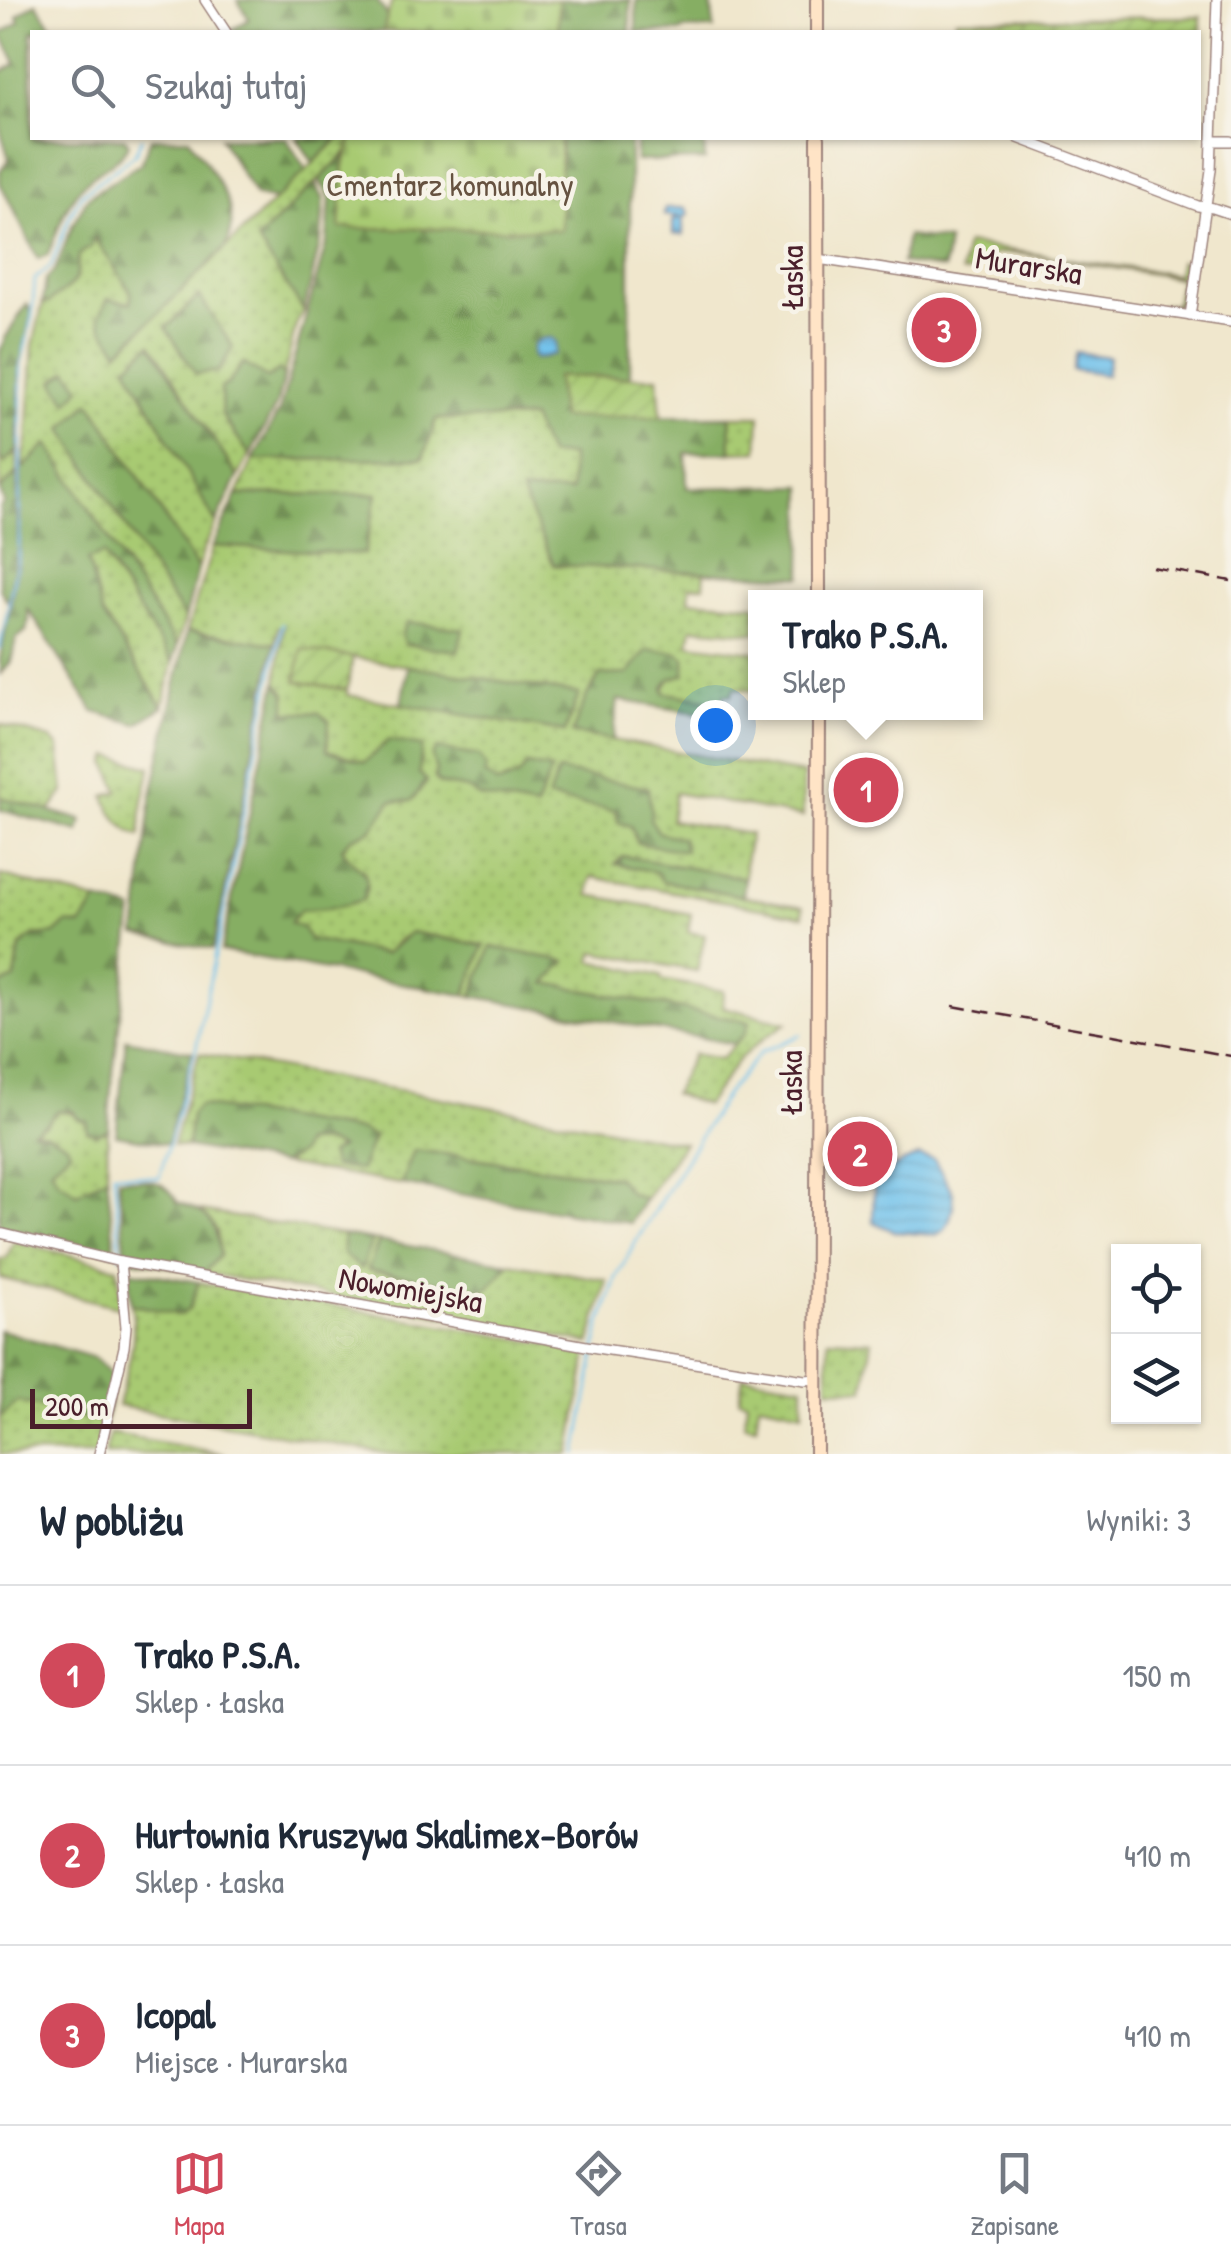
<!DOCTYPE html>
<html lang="pl">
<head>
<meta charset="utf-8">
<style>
	:root { --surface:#fff; --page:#f6f6f7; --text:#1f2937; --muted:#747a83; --line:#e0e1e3; --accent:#d1495b }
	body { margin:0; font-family:"Patrick Hand",sans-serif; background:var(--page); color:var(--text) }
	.controls { position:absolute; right:30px; bottom:30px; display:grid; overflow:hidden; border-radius:0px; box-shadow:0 2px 8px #0004 }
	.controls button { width:90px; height:90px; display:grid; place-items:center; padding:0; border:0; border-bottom:2px solid var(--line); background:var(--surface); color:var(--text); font:50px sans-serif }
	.scale { position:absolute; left:30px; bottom:25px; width:222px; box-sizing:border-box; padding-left:10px; border:5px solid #4a1f2b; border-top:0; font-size:28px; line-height:35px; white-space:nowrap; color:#4a1f2b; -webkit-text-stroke:8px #f7f3e8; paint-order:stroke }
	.you { position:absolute; left:715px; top:725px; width:35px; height:35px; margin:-25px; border:8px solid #fff; border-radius:50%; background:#1a73e8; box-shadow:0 0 0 15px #1a73e833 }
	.badge { display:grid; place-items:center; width:65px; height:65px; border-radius:50%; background:var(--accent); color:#fff; font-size:32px; font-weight:700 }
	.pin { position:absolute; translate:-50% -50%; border:5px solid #fff; box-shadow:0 2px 10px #0006 }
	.popup { position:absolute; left:748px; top:590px; width:235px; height:130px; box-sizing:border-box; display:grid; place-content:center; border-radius:0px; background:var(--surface); filter:drop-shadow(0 2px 8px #0005); font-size:32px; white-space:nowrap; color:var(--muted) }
	.popup b { font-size:38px; color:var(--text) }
	.popup::after { content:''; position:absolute; left:50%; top:100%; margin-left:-20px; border:20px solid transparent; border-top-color:var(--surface) }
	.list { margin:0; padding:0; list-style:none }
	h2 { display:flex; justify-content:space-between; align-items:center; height:130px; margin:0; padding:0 40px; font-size:42px }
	h2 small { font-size:32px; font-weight:400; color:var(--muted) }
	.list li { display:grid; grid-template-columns:65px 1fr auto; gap:30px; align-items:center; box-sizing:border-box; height:180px; padding:0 40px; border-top:2px solid var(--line) }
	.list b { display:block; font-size:38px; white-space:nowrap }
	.list p { margin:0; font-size:32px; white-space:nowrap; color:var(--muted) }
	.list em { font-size:32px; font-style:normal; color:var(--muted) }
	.icon { flex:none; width:55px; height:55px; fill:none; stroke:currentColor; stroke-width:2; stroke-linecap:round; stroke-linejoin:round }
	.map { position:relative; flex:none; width:1231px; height:1454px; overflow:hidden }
	.search { position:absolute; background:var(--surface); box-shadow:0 2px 8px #0004; left:30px; right:30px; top:30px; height:110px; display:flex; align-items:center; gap:25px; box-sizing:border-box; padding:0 35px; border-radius:0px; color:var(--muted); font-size:38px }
	.sheet { height:670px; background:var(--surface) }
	nav { display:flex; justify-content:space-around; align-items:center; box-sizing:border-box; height:140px; border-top:2px solid var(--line); background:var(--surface); font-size:28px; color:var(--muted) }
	nav a { display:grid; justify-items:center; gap:5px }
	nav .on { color:var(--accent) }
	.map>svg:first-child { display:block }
	.grass { fill:url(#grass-dots); stroke:#79744e; stroke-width:2.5; fill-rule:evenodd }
	.forest { fill:url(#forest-firs); stroke:#686648; stroke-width:2.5 }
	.cemetery { fill:url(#cemetery-stones); stroke:#79744e; stroke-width:2.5 }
	.garden { fill:url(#garden-furrows); stroke:#79744e; stroke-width:2.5 }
	.water { fill:url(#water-rules); stroke:#5e708c; stroke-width:2.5 }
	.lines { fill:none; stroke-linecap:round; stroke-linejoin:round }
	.stream { stroke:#71c2ec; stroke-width:2.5 }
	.minor-casing { stroke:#9d837c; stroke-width:12 }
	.secondary-casing { stroke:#9d837c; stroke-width:16 }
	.minor { stroke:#fff; stroke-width:9 }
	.secondary { stroke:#ffe4c6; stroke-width:12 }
	.rail { stroke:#4a1f2b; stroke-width:2.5; stroke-dasharray:15 8; stroke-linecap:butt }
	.labels { text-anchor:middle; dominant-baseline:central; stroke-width:9; stroke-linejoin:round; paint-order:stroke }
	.park-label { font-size:32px; fill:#665240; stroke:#f7f3e8 }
	.street-label { font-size:32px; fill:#4a1f2b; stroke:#f7f3e8 }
</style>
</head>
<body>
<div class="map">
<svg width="1231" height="1454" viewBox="0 0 1231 1454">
	<defs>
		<pattern id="grass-dots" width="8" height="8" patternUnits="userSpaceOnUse" patternTransform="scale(2.5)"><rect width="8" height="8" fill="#a8ca72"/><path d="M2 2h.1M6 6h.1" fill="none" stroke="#92ad63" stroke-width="1.8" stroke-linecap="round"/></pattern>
		<pattern id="forest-firs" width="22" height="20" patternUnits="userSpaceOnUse" patternTransform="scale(2.5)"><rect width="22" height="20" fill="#86ae64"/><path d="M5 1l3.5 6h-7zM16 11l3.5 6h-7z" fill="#708d53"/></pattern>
		<pattern id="cemetery-stones" width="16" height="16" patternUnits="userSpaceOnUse" patternTransform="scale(2.5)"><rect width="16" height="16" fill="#a8ca72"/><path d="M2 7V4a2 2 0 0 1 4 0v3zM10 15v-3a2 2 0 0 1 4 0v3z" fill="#92ad63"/></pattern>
		<pattern id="garden-furrows" width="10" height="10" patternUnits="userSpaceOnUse" patternTransform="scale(2.5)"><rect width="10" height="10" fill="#a8ca72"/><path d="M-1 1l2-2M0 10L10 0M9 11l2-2" fill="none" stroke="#92ad63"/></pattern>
		<pattern id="water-rules" width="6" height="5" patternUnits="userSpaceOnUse" patternTransform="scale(2.5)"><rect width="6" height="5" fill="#71c2ec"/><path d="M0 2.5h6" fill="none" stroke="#63a6cb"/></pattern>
	</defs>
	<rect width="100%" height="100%" fill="#f7f3e8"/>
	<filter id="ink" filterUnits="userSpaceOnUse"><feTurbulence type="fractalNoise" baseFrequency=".01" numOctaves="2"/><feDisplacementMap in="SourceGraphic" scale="20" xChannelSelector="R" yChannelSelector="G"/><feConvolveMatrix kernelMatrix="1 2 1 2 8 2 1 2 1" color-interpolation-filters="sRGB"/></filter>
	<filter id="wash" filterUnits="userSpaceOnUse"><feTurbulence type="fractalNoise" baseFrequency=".0048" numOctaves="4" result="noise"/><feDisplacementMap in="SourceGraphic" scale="40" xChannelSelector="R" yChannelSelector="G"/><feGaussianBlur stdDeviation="2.25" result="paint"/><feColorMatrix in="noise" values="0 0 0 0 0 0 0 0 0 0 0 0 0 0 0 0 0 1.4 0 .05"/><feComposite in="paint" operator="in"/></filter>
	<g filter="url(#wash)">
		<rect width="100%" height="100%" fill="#f0e7cd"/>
		<g class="grass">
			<path d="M339 138H352L347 152 257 240 304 311 296 325 284 377 280 371 267 378 240 366 228 384 222 415 250 455 238 477 151 344 127 366 216 523 203 551 198 569 91 403 63 429 185 619 177 646 48 444 21 470 27 441 33 346 43 302 49 303 55 295 69 287 77 277V258L94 236 131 292V303L119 351Z"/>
			<path d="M966 244 1177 275 1180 261 1186 263 1181 301 1176 307 1162 305 1176 304 1180 278 1016 253 995 254 967 273 961 272Z"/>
			<path d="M730 416H760L758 451 731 452Z"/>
			<path d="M531 418 548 455 571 456 572 492H523L554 565 705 572 704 586H690L689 600 756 605V633L692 628 689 644 756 652V691L734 688 732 695 724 694 723 702 665 693 664 688 670 679 628 674 573 733 803 774V817L675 793 671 820 750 834 745 862V878L623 856 616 863 658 872 662 881 803 907V916L592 877 589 895 691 914 688 932 705 935 697 971 594 952 591 961 661 976V980L724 991 723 1007 787 1023 764 1038 739 1059 706 1105 673 1094 693 1054 721 1059 744 1034 749 1022 545 983 565 962 492 947 472 996 465 995 483 945 411 932 397 941 385 954 308 939 289 923 301 910 337 907 365 873 347 858 342 848 351 838 371 830 391 801H411L427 781 419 773 365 762 327 750 329 721 318 713 285 712 286 694 277 682 283 627H278L275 644 187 631 213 546 364 554 377 494 237 495 253 460 423 458 436 419ZM302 649 579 694 565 732 347 695V690L297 681ZM527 765 550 770 480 797 468 789 440 784 435 778 436 771 484 774 498 784 519 776ZM558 772 651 810 649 818 659 833 631 826 617 811 549 798Z"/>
			<path d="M17 451V473L0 490V458L4 463Z"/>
			<path d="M102 553 173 663 163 707 102 614 88 560Z"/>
			<path d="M0 724 51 739 59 747 64 792 50 811 0 797Z"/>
			<path d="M110 756 151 767 143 800 140 836C123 831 110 813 105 796L119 791 107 763Z"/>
			<path d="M0 875 97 901 81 927 55 935 33 936 20 946 15 979 4 984H0Z"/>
			<path d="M199 1053 684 1143 645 1199 629 1193 618 1178 415 1150 401 1184 282 1164 300 1153 304 1143 323 1142 341 1148 372 1137 361 1131 200 1106 191 1115 187 1147 173 1145Z"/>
			<path d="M57 1111C76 1111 84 1117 95 1134L108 1130 107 1176 77 1194 58 1180 50 1168 69 1151 31 1131 47 1123Z"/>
			<path d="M201 1211 343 1235V1254L360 1268 372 1240 379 1241 369 1270 486 1290 510 1263 607 1280 590 1343 204 1273 220 1255 217 1231Z"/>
			<path d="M14 1241 117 1267 123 1308 0 1278V1259H6Z"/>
			<path d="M199 1282 588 1351 570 1454H390L118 1406C126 1372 139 1339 131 1304L181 1315 189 1309Z"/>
			<path d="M828 1339 872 1341 864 1390 828 1388Z"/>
			<path d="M743 1376 803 1385V1412L759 1403 756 1426 744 1424 747 1401 739 1399Z"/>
			<path d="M18 1401 105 1423 98 1454H0V1417Z"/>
			<path d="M110 1433 225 1454H105Z"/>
		</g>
		<g class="forest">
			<path d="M237 0H377L388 16 383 32H229L249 19Z"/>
			<rect x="558" y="0" width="72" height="32"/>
			<path d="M636 0H711L714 29 682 30V32H636Z"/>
			<path d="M36 3 56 32H32V138H125L129 144C121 162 99 169 86 182 66 201 58 229 48 255L38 259 0 183V171L9 159 1 133 0 70 2 72 16 63 1 34 20 22 17 16Z"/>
			<path d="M151 138H189C210 170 246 209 225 248L119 351 103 329 99 317 108 299 131 303V292L95 238 91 247C69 257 83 265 74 281 68 291 56 294 49 303L43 302 46 279 55 270 72 226 88 197 141 163Z"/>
			<path d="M220 138H286L306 170 275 200 255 196Z"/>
			<path d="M297 138H339L313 163Z"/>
			<path d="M560 138H630V377H557L561 417 730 416 731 452 686 453 687 488 803 486 802 577 554 565 521 492H571V456L548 455 531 418 436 419 423 458 253 460 280 409 327 241 330 197 319 180 347 152 344 165 340 227 561 229Z"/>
			<path d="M636 138H704L705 160 636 161Z"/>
			<path d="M315 183 324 200 321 239 304 311 257 240Z"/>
			<path d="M907 236 948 241 944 269 902 263Z"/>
			<path d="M199 296 233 347 219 371 196 374 166 328Z"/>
			<path d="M27 304 32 313 20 365 17 451 4 463 0 458V352L5 338Z"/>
			<path d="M151 344 238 477 216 523 127 366Z"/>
			<path d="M243 363 267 378 280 370 284 377 276 406 250 455 222 415 221 388 228 384Z"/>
			<path d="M68 370 81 388 68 402 54 381Z"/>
			<path d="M90 402 198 569 185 619 63 429Z"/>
			<path d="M48 444 177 646 173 663 103 554 88 560 102 614 163 707 137 724 94 712 27 607 29 620 26 631 16 639 11 662 0 674V659L20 553 21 470Z"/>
			<path d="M17 473 18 549 8 602 0 589V508L4 503 0 490Z"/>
			<path d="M377 494 364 554 213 546 237 495Z"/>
			<path d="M407 622 463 629 458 651 405 644 401 635Z"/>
			<path d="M187 631 275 644 213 949 136 935 152 795Z"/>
			<path d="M647 650 675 652 685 658V674L670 679 664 688 665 693 723 702 721 717 618 700 613 740 572 733 587 695 600 675 628 674Z"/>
			<path d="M408 666 579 694 565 732 401 704Z"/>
			<path d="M277 682 286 694V712L319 713 329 721 327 750 365 762 389 740 422 746 419 773 427 781 411 801H391L371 830 351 838 342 848C353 873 376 866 363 900L337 907 301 910 290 923 303 928 309 939 385 954 411 932 484 946 465 995 221 951Z"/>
			<path d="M437 749 479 756 487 768 484 774 498 784 519 776 527 765 551 770 536 808 480 797 468 789 440 784 435 778 436 771 432 756Z"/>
			<path d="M558 771 648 788 651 810 650 819 659 833 682 838 685 851 637 843 631 826 618 822 617 811 548 798Z"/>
			<path d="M0 797 82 820 79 832 0 810Z"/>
			<path d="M623 856 745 878 743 896 662 881 657 872 615 864Z"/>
			<path d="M97 901 133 910 111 1089 108 1130 95 1134 87 1131V1121L78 1119 73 1111H57L47 1123 33 1131 47 1134 67 1144 70 1151 51 1168 58 1180 77 1193 107 1176 115 1252 0 1226V984H4L15 979 20 947 33 936 55 934 67 923 81 926Z"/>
			<path d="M491 947 566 961 546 983 749 1022 745 1034 734 1044 472 996Z"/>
			<path d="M126 1039 193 1052 167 1144 116 1135Z"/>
			<path d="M199 1105 361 1131 373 1137 360 1170 333 1167 329 1154 340 1148 323 1142 304 1143 300 1153 282 1164 187 1147 191 1115Z"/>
			<path d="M414 1150 618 1178 629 1193 645 1199 630 1223 401 1184Z"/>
			<path d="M118 1178C140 1180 168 1177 177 1202 210 1214 216 1220 220 1255L204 1273 126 1259Z"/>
			<path d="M343 1235 372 1240 361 1269 343 1254Z"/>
			<path d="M379 1241 510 1263 486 1290 368 1270Z"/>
			<path d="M128 1270 199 1282 189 1309 181 1315 131 1304Z"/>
			<path d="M0 1330 95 1358 115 1377 105 1423 18 1401 0 1417Z"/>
		</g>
		<g class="cemetery">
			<path d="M392 0H558V32H383Z"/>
			<path d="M352 138H560L561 230 340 228 344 165Z"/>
		</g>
		<g class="garden">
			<path d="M1201 17V53H1199L1198 32H956V19Z"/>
			<path d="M556 377H658L661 416 561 418Z"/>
			<path d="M302 649 353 657 347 690 296 681Z"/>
		</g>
		<g class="water">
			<path d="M665 208H686L688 215 683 218V235L673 234V220L680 217 664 215Z"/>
			<path d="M551 338 556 342 555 354 536 359 533 357C529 344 538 338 551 338Z"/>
			<path d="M1076 352 1109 357 1106 375 1072 370Z"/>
			<path d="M918 1156 934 1159 953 1193V1207L949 1222 944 1230 936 1235 896 1232 873 1222 874 1184 887 1176 893 1167Z"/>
		</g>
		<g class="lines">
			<g class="stream">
				<path d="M0 648 19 552 21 365 32 316 35 279 51 266 69 218 81 195 135 154 142 138"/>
				<path d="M121 1257 114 1173 159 1178 196 1048 282 624"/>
				<path d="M577 1454 600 1326 616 1278 635 1243 726 1094 761 1052 801 1035"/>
			</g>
		</g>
	</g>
	<g filter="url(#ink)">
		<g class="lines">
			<defs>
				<g id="minor">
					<path d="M205 0 226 32"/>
					<path d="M1018 138 1198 206 1213 208 1231 214"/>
					<path d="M1212 141H1231"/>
					<path d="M818 259 1231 322"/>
					<path d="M1190 316 1211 170 1217 0"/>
					<path d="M0 1233 120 1262 603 1349 805 1380 816 1379"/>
					<path d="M99 1454 124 1347 126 1327 120 1262"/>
				</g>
				<g id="secondary">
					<path d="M817 0V32"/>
					<path d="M818 138 819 598"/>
					<path d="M816 1454 819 712"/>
				</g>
			</defs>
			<use href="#minor" class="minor-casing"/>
			<use href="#secondary" class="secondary-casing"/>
			<use href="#minor" class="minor"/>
			<use href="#secondary" class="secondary"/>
			<g class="rail">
				<path d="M1152 567 1231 581"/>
				<path d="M953 1006 1231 1056"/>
			</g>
		</g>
	</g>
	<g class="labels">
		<g class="park-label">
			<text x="450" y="184">Cmentarz komunalny</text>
		</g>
		<g class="street-label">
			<text transform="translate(1029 265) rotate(9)">Murarska</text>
			<text transform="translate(791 278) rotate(-90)">Łaska</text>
			<text transform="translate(790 1083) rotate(-90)">Łaska</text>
			<text transform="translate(411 1289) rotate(10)">Nowomiejska</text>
		</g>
	</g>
</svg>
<div class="controls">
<button><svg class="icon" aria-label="locate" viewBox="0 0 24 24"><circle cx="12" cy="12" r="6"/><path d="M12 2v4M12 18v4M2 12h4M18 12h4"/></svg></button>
<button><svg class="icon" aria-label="layers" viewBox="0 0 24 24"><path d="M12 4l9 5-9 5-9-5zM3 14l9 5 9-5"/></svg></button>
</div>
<div class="scale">200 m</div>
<div class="you"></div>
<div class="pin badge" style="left:866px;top:790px">1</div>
<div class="popup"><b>Trako P.S.A.</b>Sklep</div>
<div class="pin badge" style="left:860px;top:1154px">2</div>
<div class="pin badge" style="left:944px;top:330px">3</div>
<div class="search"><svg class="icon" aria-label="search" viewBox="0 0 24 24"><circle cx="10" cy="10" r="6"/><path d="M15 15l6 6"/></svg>Szukaj tutaj</div>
</div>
<section class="sheet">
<h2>W pobliżu<small>Wyniki: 3</small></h2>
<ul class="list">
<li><span class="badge">1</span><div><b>Trako P.S.A.</b><p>Sklep · Łaska</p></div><em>150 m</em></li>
<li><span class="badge">2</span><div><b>Hurtownia Kruszywa Skalimex-Borów</b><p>Sklep · Łaska</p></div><em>410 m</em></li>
<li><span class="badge">3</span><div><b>Icopal</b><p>Miejsce · Murarska</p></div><em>410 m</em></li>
</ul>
</section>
<nav>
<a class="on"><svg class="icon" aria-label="map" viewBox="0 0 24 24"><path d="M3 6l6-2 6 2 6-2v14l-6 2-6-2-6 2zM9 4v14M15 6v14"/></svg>Mapa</a>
<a><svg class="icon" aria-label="directions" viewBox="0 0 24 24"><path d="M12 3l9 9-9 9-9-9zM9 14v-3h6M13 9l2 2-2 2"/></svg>Trasa</a>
<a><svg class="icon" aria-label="saved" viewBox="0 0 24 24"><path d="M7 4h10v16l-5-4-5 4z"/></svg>Zapisane</a>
</nav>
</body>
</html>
